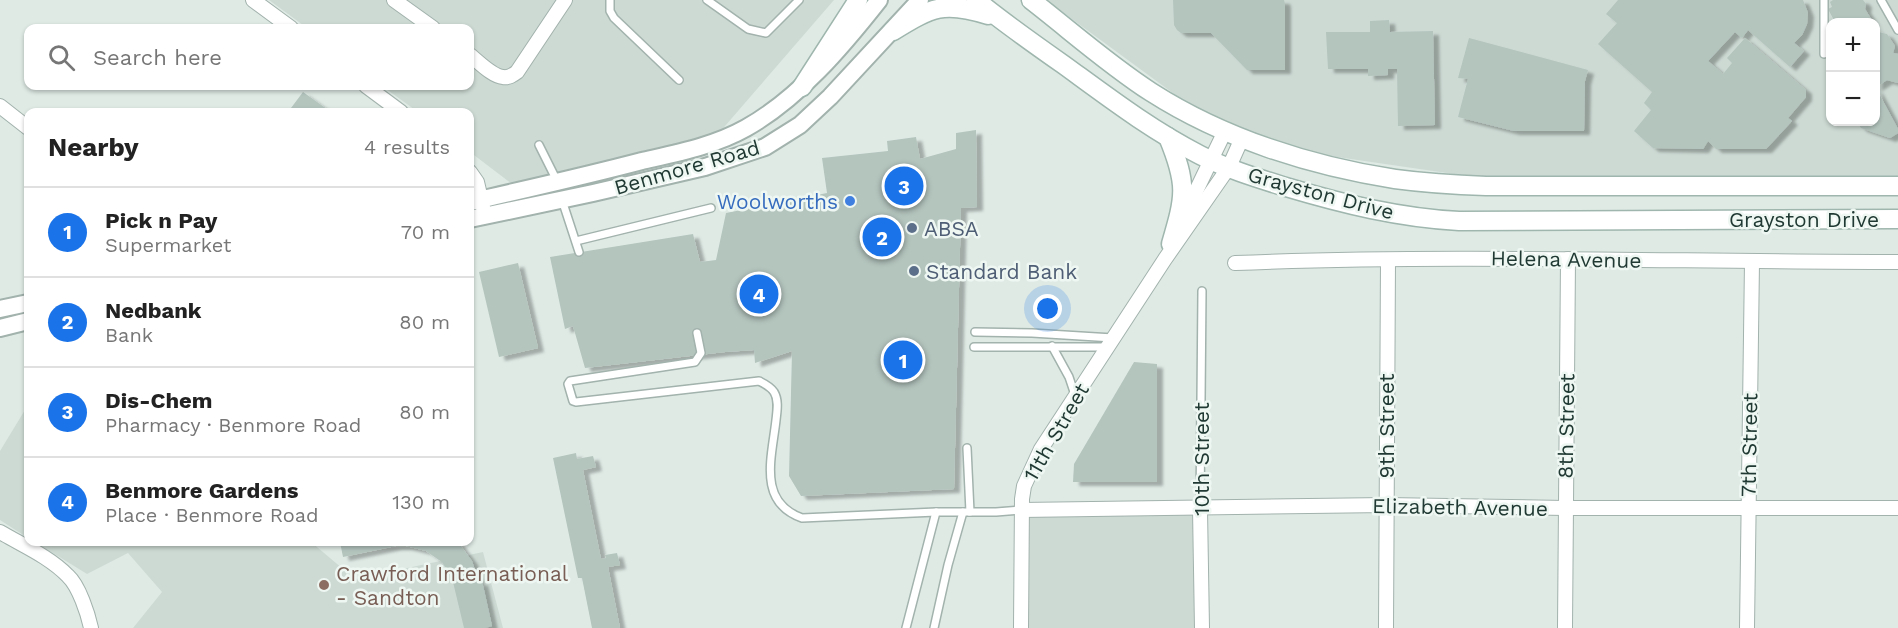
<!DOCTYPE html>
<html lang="en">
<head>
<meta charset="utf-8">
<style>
	:root { --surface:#fff; --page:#f2f2f2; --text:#222; --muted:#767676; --line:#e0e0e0; --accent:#1a73e8 }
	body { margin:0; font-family:"Work Sans",sans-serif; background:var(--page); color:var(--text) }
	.controls { position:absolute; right:18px; top:18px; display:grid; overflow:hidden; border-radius:12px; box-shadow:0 2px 4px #0004 }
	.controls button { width:54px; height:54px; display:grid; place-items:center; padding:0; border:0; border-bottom:2px solid var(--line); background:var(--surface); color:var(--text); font:30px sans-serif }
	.you { position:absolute; left:1048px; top:309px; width:21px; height:21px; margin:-15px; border:4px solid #fff; border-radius:50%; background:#1a73e8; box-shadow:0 0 0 9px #1a73e833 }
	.badge { display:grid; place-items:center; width:39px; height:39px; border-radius:50%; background:var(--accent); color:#fff; font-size:20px; font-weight:700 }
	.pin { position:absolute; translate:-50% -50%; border:3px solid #fff; box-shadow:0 2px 6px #0006 }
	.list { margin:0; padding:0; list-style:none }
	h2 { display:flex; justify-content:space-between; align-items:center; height:78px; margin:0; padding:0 24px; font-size:26px }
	h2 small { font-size:20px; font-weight:400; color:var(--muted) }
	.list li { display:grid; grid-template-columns:39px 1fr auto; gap:18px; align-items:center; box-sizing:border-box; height:90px; padding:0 24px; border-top:2px solid var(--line) }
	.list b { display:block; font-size:22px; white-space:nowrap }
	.list p { margin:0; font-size:20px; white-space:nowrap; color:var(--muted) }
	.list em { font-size:20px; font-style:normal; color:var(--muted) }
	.icon { flex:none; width:33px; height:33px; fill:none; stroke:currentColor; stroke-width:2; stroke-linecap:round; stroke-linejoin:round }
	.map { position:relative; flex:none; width:1898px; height:628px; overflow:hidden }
	.search { position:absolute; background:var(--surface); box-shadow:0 2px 4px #0004; left:24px; top:24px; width:450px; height:66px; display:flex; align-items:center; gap:15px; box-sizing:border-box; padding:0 21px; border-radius:12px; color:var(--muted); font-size:22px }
	.panel { position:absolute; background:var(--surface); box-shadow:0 2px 4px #0004; left:24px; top:108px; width:450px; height:438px; border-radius:12px }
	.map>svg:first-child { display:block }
	.built { fill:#cddad4; fill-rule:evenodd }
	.building { fill:#b4c5be; filter:url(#shadow) }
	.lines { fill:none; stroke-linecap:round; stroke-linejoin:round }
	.service-casing { stroke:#a2b2ac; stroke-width:10 }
	.minor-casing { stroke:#a2b2ac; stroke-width:16 }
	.tertiary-casing { stroke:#a2b2ac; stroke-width:20 }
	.secondary-casing { stroke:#9eb6ad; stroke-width:21 }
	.service { stroke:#fff; stroke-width:7 }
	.minor { stroke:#fff; stroke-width:14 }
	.tertiary { stroke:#fff; stroke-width:16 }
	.secondary { stroke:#fff; stroke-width:18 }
	.shop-dot { fill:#3f7fe0; stroke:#eff7f3; stroke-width:2 }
	.service-dot { fill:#5c6f8a; stroke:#eff7f3; stroke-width:2 }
	.education-dot { fill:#8d6e63; stroke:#eff7f3; stroke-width:2 }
	.labels { text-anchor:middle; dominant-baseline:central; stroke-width:5; stroke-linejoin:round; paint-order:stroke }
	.street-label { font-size:21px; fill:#203a33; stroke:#eff7f3 }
	.shop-label { font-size:21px; fill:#366cbe; stroke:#eff7f3; text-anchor:end }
	.service-label { font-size:21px; fill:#4e5e75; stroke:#eff7f3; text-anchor:start }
	.education-label { font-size:21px; fill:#785e54; stroke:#eff7f3; text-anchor:start }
</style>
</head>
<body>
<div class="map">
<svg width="1898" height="628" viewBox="0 0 1898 628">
	<defs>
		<filter id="shadow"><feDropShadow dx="6" dy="4" stdDeviation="1.5" flood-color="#0004"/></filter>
	</defs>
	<rect width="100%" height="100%" fill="#dfeae5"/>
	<g class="built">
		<path d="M269 0H834L719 133 516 187 470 152V112H418L382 86H470V28H307Z"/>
		<path d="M1046 0H1898V177L1488 179 1241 143ZM1830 22H1876V122H1830Z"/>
		<path d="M28 405V538L0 520V451Z"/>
		<path d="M1208 508 1207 628H1022V510Z"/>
		<path d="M35 542H311L355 579 483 552 503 628H133L162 592 128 553 87 574Z"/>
	</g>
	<g class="building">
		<path d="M1173 0H1284L1285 4V70H1247L1211 33H1181L1177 30 1174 25Z"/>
		<path d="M1618 0H1803L1808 13 1807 24 1802 35 1794 43 1804 51 1790 67 1748 30 1742 38 1735 32 1708 61 1723 74 1732 63 1727 58 1745 38 1806 90V97L1788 118 1792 121 1766 149H1716L1708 141 1703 149 1653 148 1634 131 1651 110 1644 103 1652 92 1598 44 1617 23 1606 14Z"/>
		<path d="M1833 0H1863L1866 4 1865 9 1873 22H1835L1828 9 1832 7 1830 2Z"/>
		<path d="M1389 20 1390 32 1433 31 1435 125 1398 126 1397 69H1388V75L1368 76V69H1328L1326 32H1370V21Z"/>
		<path d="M1876 27 1878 32 1887 34 1895 46 1893 53 1898 54V83L1887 80 1876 87Z"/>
		<path d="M1469 38 1588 70 1585 81 1584 131H1514L1458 117 1468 79 1458 78Z"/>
		<path d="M1876 88 1898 129V133L1890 138 1861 128 1857 122H1876Z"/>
		<path d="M303 92 331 112H288Z"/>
		<path d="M976 130 977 207 961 208 954 489 801 496 789 476 792 351 755 363 754 350 725 352 585 368 573 326 565 329 550 257 693 234 700 262 716 260 726 213 827 193 822 158 888 151 887 141 916 137 920 159 956 149V133Z"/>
		<path d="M518 263 538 348 499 357 479 272Z"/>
		<path d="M1134 362 1157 364V482H1073L1074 464Z"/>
		<path d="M576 453 577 459 593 456 596 467 583 470 601 559 606 558 605 555 617 553 620 565 608 567 620 628H592L582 578H578L553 458Z"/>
		<path d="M340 542H458L472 561 479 582 482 581 492 626 485 628H464L452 578 442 562 426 551 406 546H396L343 557Z"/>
	</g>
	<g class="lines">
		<defs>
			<g id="service">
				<path d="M610 0V11L614 18 679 80"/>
				<path d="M707 0 748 29 766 33 799 0"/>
				<path d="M1824 0V54"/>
				<path d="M1881 0 1898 30"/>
				<path d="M539 145 557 181"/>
				<path d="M562 200 579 252"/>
				<path d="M576 241 711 208"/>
				<path d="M975 332 1032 333 1113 338"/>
				<path d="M697 333 701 353 695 362 570 381 568 384 573 401 576 402 759 381C765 384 770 386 774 392 779 400 777 411 776 420 772 457 757 502 802 518L936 512H996L1021 510"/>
				<path d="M1052 346 1069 377 1075 395"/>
				<path d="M974 347H1108"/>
				<path d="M967 448 970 512"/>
				<path d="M1200 509 1202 291"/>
				<path d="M906 628 936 512"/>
				<path d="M934 628 948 565 963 512"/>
			</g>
			<g id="minor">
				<path d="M253 0 291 28"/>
				<path d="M394 0 433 28"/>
				<path d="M470 55C479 62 492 76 503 77 509 78 513 75 517 72L565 0"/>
				<path d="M366 86 401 112"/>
				<path d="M0 106 28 128"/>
				<path d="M470 172 477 182 485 216"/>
				<path d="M1183 218 1225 131"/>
				<path d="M1235 263C1456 254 1677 262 1898 262"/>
				<path d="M1200 509 1202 628"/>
				<path d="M1021 510 1386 505 1565 508H1898"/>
				<path d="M0 532C22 545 50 557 68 576 79 586 88 614 91 628"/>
				<path d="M1021 628 1022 499 1024 486 1041 449 1165 259 1229 167 1242 138"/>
				<path d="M1386 628 1388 260"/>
				<path d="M1565 628 1568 259"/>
				<path d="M1747 628 1752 262"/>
			</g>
			<g id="tertiary">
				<path d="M470 202C527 189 585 176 642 161 677 153 714 146 746 128 798 99 842 47 879 0"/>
				<path d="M470 219 593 193 705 167 765 147 800 125 830 97 920 0"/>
				<path d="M0 309 28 303"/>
				<path d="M0 328 28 321"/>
			</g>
			<g id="secondary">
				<path d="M976 0C1004 23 1034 44 1064 65 1108 97 1151 130 1200 155 1227 169 1257 178 1286 187 1343 204 1400 218 1459 221L1898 219"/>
				<path d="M1031 0C1071 31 1109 65 1151 92 1223 138 1310 166 1395 179 1425 183 1455 185 1486 186H1898"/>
				<path d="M893 31C932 7 944 1 988 15"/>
				<path d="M802 87 858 0"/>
				<path d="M1168 137C1188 185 1185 196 1171 244"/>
			</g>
		</defs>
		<use href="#service" class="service-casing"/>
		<use href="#minor" class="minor-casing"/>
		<use href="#tertiary" class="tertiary-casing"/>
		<use href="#secondary" class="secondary-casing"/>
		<use href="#service" class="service"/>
		<use href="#minor" class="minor"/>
		<use href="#tertiary" class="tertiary"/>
		<use href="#secondary" class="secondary"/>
	</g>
	<circle class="shop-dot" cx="850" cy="201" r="6"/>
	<g class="service-dot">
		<circle cx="912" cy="228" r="6"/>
		<circle cx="914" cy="271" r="6"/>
	</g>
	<circle class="education-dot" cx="324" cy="585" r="6"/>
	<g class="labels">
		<g class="street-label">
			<text transform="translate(687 167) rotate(-16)">Benmore Road</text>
			<text transform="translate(1321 193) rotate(15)">Grayston Drive</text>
			<text x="1804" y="219">Grayston Drive</text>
			<text transform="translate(1566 259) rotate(1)">Helena Avenue</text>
			<text transform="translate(1386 426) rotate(-90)">9th Street</text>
			<text transform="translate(1566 426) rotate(-89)">8th Street</text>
			<text transform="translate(1056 432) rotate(-60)">11th Street</text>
			<text transform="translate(1749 445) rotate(-89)">7th Street</text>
			<text transform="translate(1201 459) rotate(-90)">10th Street</text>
			<text transform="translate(1460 507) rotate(1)">Elizabeth Avenue</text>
		</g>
		<g class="shop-label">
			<text x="838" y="201">Woolworths</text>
		</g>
		<g class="service-label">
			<text x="924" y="228">ABSA</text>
			<text x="926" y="271">Standard Bank</text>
		</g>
		<g class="education-label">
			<text x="336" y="573">Crawford International<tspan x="336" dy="24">- Sandton</tspan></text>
		</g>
	</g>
</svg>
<div class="controls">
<button>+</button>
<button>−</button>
</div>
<div class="you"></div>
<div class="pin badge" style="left:903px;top:360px">1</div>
<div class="pin badge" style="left:882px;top:237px">2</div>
<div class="pin badge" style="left:904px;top:186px">3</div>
<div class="pin badge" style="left:759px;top:294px">4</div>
<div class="search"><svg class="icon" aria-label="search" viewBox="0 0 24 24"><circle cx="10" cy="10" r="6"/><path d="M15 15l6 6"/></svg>Search here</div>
<section class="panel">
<h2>Nearby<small>4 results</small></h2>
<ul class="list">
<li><span class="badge">1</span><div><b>Pick n Pay</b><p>Supermarket</p></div><em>70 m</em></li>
<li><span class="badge">2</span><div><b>Nedbank</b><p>Bank</p></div><em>80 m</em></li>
<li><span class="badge">3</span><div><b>Dis-Chem</b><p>Pharmacy · Benmore Road</p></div><em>80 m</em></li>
<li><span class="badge">4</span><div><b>Benmore Gardens</b><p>Place · Benmore Road</p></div><em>130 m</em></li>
</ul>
</section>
</div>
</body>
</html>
